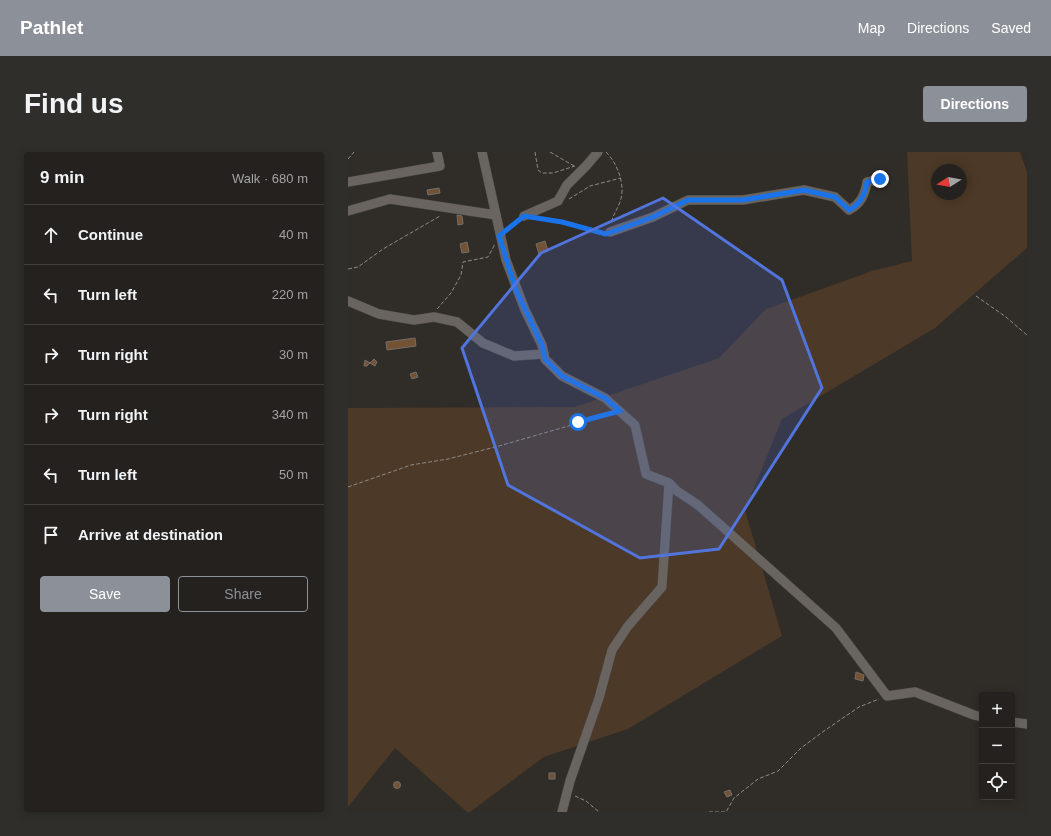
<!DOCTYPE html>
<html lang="en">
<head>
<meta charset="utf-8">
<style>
	:root { --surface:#24211e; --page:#302e2b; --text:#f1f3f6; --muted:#a3a3a4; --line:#413e3c; --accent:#8c9099 }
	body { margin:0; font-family:Arial,sans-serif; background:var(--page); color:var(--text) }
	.controls { position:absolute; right:12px; bottom:12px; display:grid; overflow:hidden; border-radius:4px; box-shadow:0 2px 10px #0003 }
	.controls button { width:36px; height:36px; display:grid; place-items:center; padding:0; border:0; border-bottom:1px solid var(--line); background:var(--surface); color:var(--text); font:20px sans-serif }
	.compass { position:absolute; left:583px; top:12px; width:36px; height:36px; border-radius:50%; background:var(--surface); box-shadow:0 2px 10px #0003; rotate:259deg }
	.stop { position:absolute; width:12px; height:12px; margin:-9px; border:3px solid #1a73e8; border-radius:50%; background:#fff }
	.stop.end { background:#1a73e8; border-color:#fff; box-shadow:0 1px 4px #0008 }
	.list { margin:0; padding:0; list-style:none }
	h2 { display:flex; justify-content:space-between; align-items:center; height:52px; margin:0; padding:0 16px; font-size:17px }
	h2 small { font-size:13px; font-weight:400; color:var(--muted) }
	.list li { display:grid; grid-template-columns:26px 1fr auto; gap:12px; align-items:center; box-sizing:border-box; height:60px; padding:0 16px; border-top:1px solid var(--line) }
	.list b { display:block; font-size:15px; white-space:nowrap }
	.list em { font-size:13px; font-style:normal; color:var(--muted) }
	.actions { display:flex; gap:8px; padding:12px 16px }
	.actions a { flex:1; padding:9px 0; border:1px solid var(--accent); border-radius:4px; text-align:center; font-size:14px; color:var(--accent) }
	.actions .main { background:var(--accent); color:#fff }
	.icon { flex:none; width:22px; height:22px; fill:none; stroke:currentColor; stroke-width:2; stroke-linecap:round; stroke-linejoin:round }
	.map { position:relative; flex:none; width:679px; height:660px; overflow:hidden; border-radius:4px }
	header { display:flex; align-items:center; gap:24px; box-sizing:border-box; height:56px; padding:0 20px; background:var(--accent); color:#fff }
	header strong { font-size:19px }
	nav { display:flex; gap:22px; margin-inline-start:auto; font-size:14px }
	.intro { display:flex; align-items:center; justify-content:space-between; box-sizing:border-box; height:96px; padding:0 24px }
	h1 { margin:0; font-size:28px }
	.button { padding:10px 18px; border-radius:4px; background:var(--accent); color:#fff; font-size:14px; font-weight:700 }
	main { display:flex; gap:24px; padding:0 24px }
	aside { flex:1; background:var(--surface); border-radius:4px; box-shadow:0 2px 10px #0003 }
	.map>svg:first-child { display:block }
	.green { fill:#4c3927; fill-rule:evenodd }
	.building { fill:#745334; stroke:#736e69 }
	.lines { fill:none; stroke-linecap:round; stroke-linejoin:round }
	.minor-casing { stroke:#4b4844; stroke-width:10 }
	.path { stroke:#8e8a86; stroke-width:1; stroke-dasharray:4 2; stroke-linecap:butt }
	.minor { stroke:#69645f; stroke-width:9 }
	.route { stroke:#1a73e8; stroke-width:5 }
	.marked { fill:#5175dc; fill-opacity:0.2; stroke:#5175dc; stroke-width:3; stroke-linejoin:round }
</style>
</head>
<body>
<header>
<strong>Pathlet</strong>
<nav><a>Map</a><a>Directions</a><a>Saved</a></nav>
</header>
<div class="intro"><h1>Find us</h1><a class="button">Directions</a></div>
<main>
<aside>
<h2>9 min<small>Walk · 680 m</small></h2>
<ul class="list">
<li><svg class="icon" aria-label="ahead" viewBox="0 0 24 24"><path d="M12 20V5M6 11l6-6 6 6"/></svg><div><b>Continue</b></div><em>40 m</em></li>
<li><svg class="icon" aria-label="left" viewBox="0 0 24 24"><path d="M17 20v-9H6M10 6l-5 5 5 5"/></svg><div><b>Turn left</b></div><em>220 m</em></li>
<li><svg class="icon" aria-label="right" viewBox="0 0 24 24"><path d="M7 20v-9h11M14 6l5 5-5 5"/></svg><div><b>Turn right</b></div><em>30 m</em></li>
<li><svg class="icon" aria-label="right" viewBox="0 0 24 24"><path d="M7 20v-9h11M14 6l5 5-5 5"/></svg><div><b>Turn right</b></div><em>340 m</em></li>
<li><svg class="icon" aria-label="left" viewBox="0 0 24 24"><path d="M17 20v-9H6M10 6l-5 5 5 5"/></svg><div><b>Turn left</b></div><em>50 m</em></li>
<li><svg class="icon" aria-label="arrive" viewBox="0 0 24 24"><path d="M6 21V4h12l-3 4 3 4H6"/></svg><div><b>Arrive at destination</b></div></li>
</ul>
<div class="actions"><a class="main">Save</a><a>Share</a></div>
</aside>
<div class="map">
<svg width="679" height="660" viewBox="0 0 679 660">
	<rect width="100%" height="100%" fill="#302c28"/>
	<path class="green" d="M559 0H672L679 20V96L587 176 434 267 397 358 434 484 280 577 196 605 122 660H119L47 596 0 655V256L227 255 371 206 418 157 524 119 564 109ZM589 18H613V42H589Z"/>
	<g class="building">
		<path d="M91 36 92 41 80 43 79 38Z"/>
		<path d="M109 63 114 64 115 72 110 73Z"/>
		<path d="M197 89 200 99 191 102 188 92Z"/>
		<path d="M119 90 121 100 114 101 112 92Z"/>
		<path d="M67 186 68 194 39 198 38 190Z"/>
		<path d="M26 207 29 210 27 214 22 211 19 214H16L17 208 22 211Z"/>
		<path d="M68 220 70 225 64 227 62 222Z"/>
		<path d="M508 520 516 523 515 529 507 527Z"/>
		<rect x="201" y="621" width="6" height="6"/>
		<circle cx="49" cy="633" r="3.5"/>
		<path d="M382 638 384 643 379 645 376 640Z"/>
	</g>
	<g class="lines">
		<defs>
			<g id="minor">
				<path d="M134 0 158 108 177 158 194 193 197 207 214 224 257 246 287 273 298 322 321 331 329 339 350 353 488 476 539 544 567 540 626 563 634 565"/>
				<path d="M0 30 92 14 89 0"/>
				<path d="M0 59 42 47 148 63"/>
				<path d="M176 64 210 49 219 33 238 14 250 0"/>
				<path d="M262 80 305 65 340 48H395L456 38 487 45 501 58C513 52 517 42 519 30L532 27"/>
				<path d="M0 149 31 162 66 168 86 165 109 170 135 191 166 204 196 202"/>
				<path d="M664 570 679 572"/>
				<path d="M214 660 222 629 251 546 264 498 280 474 314 435 321 331"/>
			</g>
		</defs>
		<use href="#minor" class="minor-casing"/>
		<g class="path">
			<path d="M187 0 190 18 194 21H205L227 14"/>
			<path d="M202 0 226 14"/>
			<path d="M258 0C270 12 278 34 272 50 269 58 265 63 263 71"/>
			<path d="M0 7 6 0"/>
			<path d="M221 47 242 34 273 26"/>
			<path d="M192 66 215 70 254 81"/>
			<path d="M159 78 170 68"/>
			<path d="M0 117 10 115 35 97 92 64"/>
			<path d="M628 144 658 165 679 183"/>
			<path d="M89 157 103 141 113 123 115 110 140 105 147 92"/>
			<path d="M0 335 63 313 100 307 151 294 262 262"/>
			<path d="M227 644 238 649 251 660"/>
			<path d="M361 660H378L386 646 410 627 430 619 453 596 476 579 511 555 531 547"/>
		</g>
		<use href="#minor" class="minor"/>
	</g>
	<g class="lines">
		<path class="route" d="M230 270 272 259 257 246 214 224 197 207 194 193 168 138 151 84 176 64 214 70 258 82 305 65 340 48H395L456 38 487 45 501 58C513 52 517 42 519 30L532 27"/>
	</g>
	<path class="marked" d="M315 46 434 128 474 236 371 397 292 406 160 333 114 196 193 101Z"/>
</svg>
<div class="controls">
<button>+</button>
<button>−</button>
<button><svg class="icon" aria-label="locate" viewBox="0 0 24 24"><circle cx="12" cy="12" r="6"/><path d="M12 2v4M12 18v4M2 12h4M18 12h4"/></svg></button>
</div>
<svg class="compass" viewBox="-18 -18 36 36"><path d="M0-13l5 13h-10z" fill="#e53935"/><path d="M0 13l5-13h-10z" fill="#a3a3a4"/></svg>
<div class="stop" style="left:230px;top:270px"></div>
<div class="stop end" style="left:532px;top:27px"></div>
</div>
</main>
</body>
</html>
